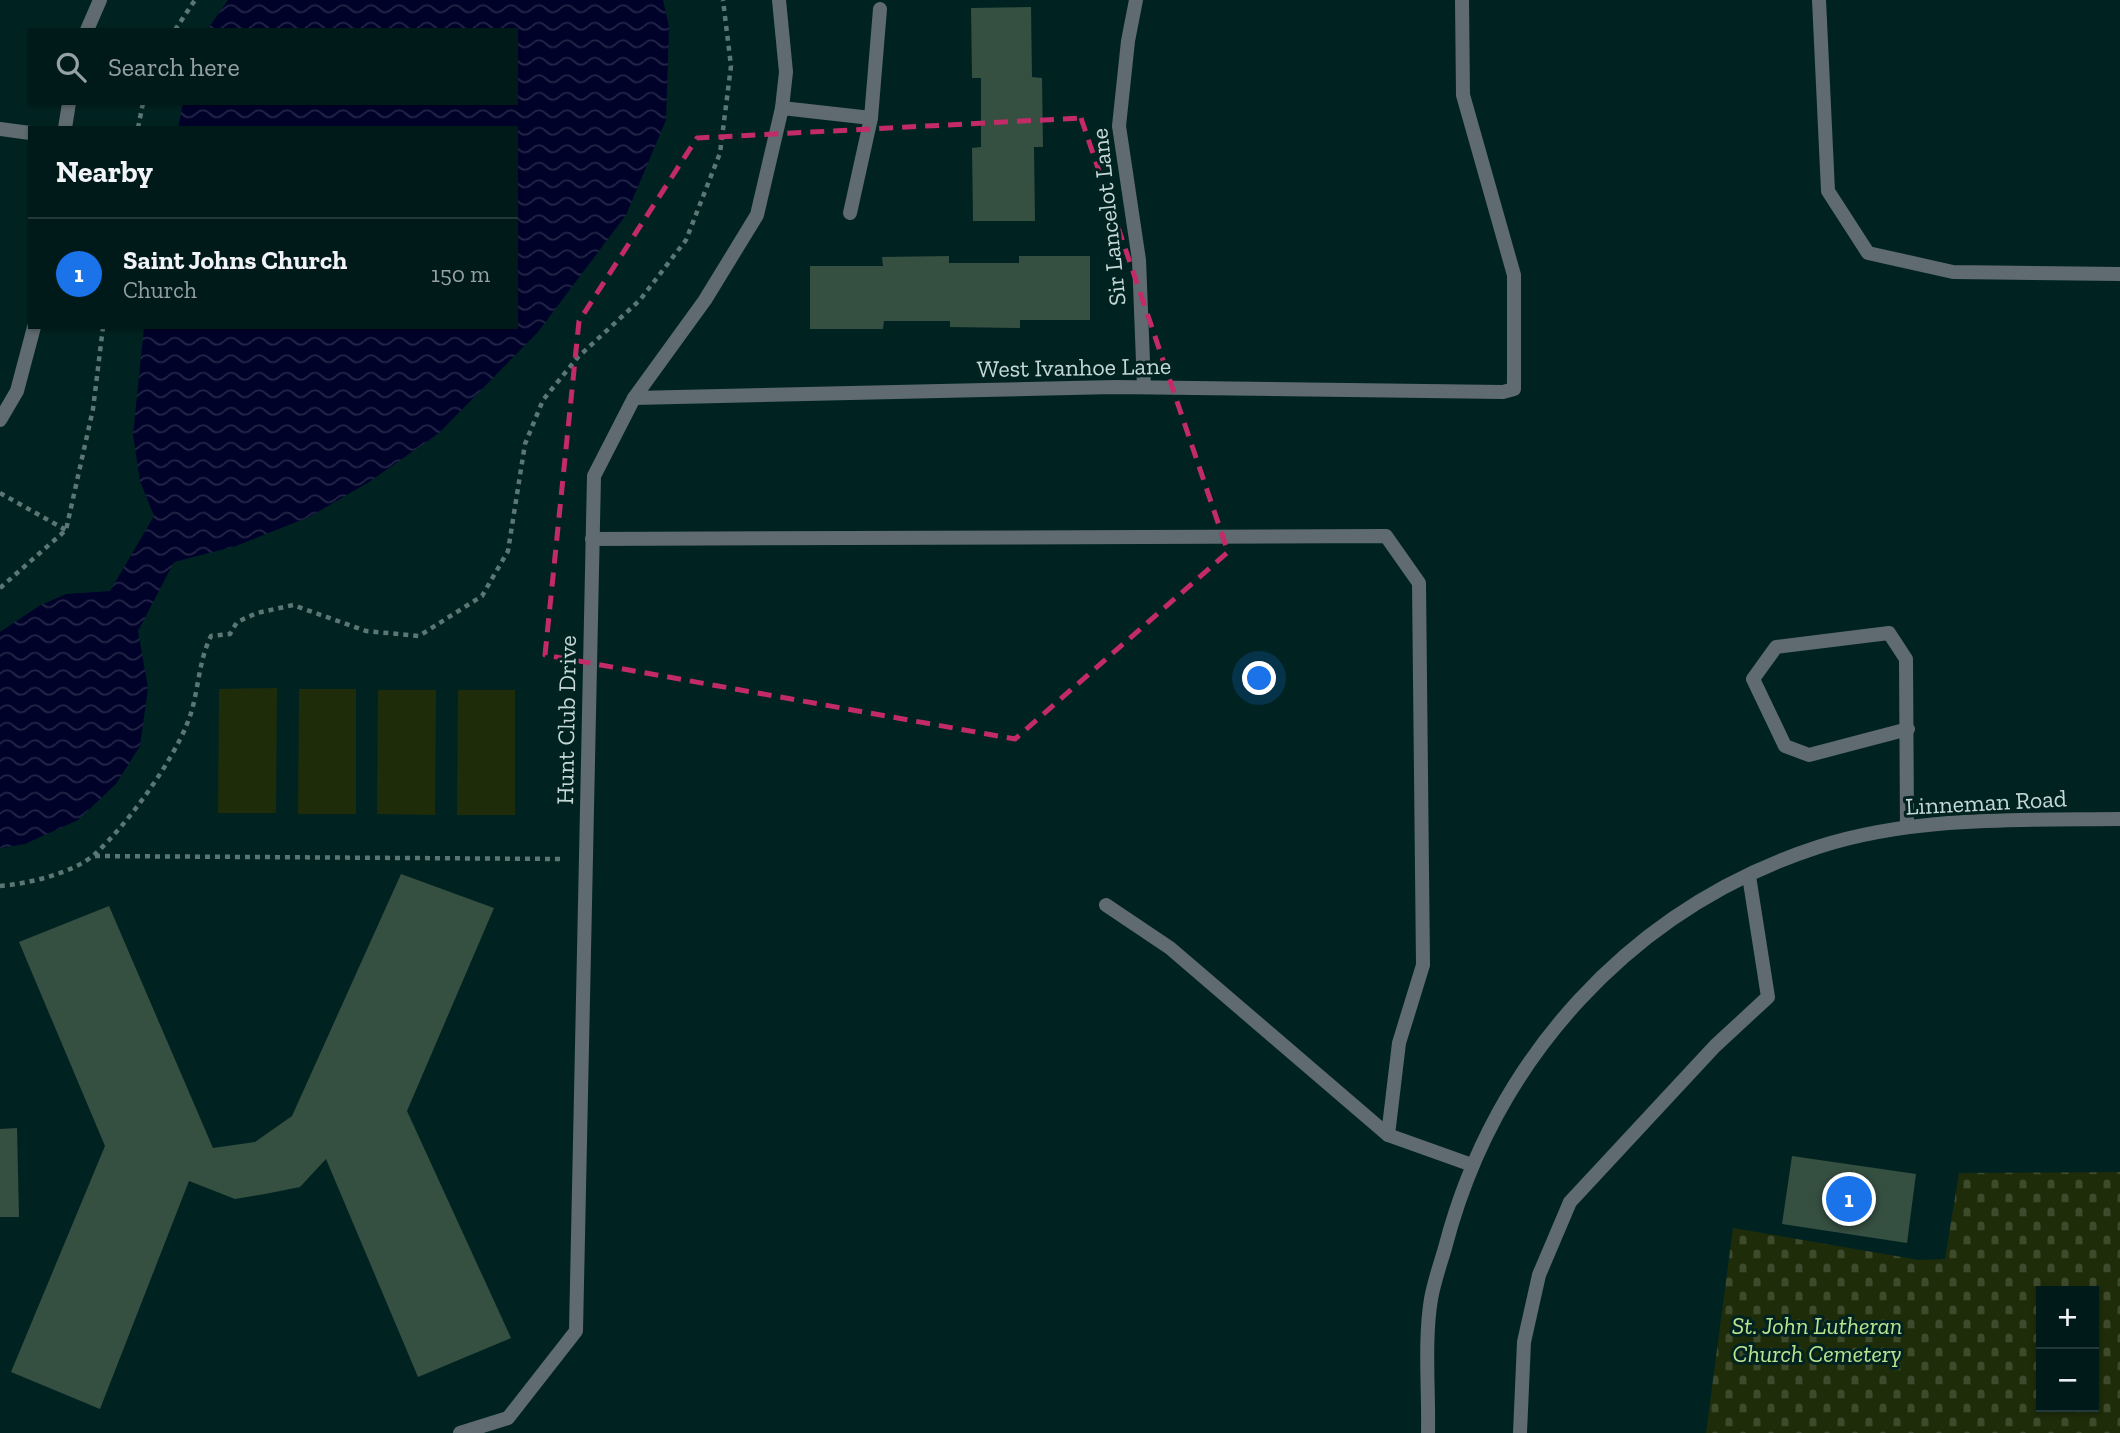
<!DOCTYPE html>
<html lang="en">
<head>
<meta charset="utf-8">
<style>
	:root { --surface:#001a1a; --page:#0a2323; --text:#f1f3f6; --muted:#95a1a2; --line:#223839; --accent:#1a73e8 }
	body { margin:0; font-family:"Zilla Slab",serif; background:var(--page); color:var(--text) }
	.controls { position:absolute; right:21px; bottom:21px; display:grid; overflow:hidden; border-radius:0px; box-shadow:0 2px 5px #0004 }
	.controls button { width:63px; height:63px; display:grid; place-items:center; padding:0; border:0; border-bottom:2px solid var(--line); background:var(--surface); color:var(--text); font:35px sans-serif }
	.you { position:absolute; left:1260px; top:679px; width:24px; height:24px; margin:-18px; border:5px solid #fff; border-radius:50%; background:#1a73e8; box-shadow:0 0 0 10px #1a73e833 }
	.badge { display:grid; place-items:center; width:46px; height:46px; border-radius:50%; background:var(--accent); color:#fff; font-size:23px; font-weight:700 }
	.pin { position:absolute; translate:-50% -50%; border:4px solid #fff; box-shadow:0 2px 7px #0006 }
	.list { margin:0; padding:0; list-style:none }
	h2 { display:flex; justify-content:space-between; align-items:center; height:91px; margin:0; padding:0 28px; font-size:30px }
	h2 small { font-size:23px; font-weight:400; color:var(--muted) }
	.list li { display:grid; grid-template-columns:46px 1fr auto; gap:21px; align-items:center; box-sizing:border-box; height:112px; padding:0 28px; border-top:2px solid var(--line) }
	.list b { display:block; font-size:26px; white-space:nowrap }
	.list p { margin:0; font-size:23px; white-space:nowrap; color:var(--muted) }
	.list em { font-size:23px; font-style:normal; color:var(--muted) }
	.icon { flex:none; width:38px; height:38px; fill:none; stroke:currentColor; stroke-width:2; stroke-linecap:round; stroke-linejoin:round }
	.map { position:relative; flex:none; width:2120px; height:1433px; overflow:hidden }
	.search { position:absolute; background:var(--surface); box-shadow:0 2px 5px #0004; left:28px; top:28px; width:490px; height:77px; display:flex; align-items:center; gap:18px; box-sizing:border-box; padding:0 24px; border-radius:0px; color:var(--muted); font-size:26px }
	.panel { position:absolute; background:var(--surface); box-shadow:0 2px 5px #0004; left:28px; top:126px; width:490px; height:203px; border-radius:0px }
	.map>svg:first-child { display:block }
	.grass { fill:#1e2c09 }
	.cemetery { fill:url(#cemetery-stones); fill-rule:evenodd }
	.water { fill:url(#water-waves) }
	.building { fill:#354f41 }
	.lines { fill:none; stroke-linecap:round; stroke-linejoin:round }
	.path { stroke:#5b7675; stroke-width:4.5; stroke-dasharray:5 5; stroke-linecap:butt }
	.lane { stroke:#5f6b71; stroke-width:14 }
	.street { stroke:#5f6b71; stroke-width:14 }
	.marked { fill:none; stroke:#c22b67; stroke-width:5; stroke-dasharray:14 9; stroke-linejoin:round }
	.labels { text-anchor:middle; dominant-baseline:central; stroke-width:6; stroke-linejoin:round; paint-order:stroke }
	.street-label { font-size:24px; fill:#c5d7d6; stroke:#002322 }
	.park-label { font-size:24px; font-style:italic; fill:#bce38f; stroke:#002322 }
</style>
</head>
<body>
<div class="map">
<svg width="2120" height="1433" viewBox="0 0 2120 1433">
	<defs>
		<pattern id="cemetery-stones" width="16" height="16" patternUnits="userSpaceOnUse" patternTransform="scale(1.75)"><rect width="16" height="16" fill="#1e2c09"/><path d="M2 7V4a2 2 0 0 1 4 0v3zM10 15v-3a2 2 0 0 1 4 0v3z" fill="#3d4a2c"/></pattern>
		<pattern id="water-waves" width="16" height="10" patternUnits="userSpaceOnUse" patternTransform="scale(1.75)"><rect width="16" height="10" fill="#00022a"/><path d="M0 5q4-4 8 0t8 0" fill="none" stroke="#242648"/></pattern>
	</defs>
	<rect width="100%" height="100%" fill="#002322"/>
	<g class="grass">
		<path d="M277 688 276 813H218L219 689Z"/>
		<path d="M299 689H356V814H298Z"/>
		<path d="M378 690H436L435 815 377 814Z"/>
		<path d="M458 690H515V815H457Z"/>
	</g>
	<path class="cemetery" d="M2120 1172V1433H1706L1733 1228 1919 1260 1945 1259 1959 1173ZM2041 1291H2094V1407H2041Z"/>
	<path class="water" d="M228 0H663L669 27 666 120 626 215 538 332 439 433 369 482 309 517 236 546 174 562 138 631 148 688 140 746 116 784 78 820 25 844 0 848V632L39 606 66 594 110 591 154 516 140 481 133 435 144 327H516V128H178L183 103H516V30H207Z"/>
	<g class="building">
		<path d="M1031 7 1032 77 1042 78 1043 147H1034L1035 221H973L972 148 981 147V78H972L971 8Z"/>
		<path d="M949 256V263H1019V256H1090V320H1020V328L950 327V321H884L883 329H810V266H883L882 257Z"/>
		<path d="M401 874 494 908 407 1111 511 1338 418 1377 326 1159 300 1187 265 1194 235 1199 189 1181 100 1409 11 1372 105 1146 19 942 109 906 213 1148 255 1142 292 1116Z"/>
		<path d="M17 1128 19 1217H0V1129Z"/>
		<path d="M1792 1156 1916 1174 1907 1243 1782 1224Z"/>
	</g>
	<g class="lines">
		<g class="path">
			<path d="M175 30 195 0"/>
			<path d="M138 128 143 103"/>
			<path d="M0 493 66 530"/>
			<path d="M0 588 66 530 93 409 103 327"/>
			<path d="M95 856 562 859"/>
			<path d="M0 886C27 884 74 873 95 854 127 825 171 764 187 724 199 696 197 664 211 636L230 634 237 622 257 613 293 605 366 631 419 636 482 596 508 551 525 444 543 400 578 357 640 300 686 240 720 153 731 66 723 0"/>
		</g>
		<g class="lane">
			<path d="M782 108 871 118 850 213"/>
			<path d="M871 118 880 9"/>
			<path d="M592 539 1386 536 1419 583 1423 965 1399 1043 1388 1135"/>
			<path d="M1907 827 1906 659 1889 633 1776 647 1753 679 1785 746 1809 755 1908 729"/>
			<path d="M1106 905 1170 948 1388 1135 1472 1165"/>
			<path d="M1520 1433 1524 1342 1539 1275 1570 1202 1715 1046 1768 997 1749 876"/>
		</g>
		<g class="street">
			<path d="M1136 0 1128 41 1119 126 1139 260 1144 387"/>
			<path d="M1819 0 1828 191 1868 253 1953 272 2120 274"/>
			<path d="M87 30 100 0"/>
			<path d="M65 128 69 103"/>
			<path d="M0 129 30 133"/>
			<path d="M634 398 1115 387 1503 392 1514 389V275L1463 95 1462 0"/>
			<path d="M0 420 17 391 34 327"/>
			<path d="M460 1433 508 1418 576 1331 594 476 634 398 705 300 757 215 782 108 786 72 779 0"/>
			<path d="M1428 1433C1429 1391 1424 1341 1431 1299 1434 1282 1440 1265 1445 1248 1494 1059 1631 908 1818 847 1914 816 2020 820 2120 819"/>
		</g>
	</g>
	<path class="marked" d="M1081 118 1228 552 1015 739 545 655 579 321 697 138Z"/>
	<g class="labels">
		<g class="street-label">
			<text transform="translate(1108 217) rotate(-96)">Sir Lancelot Lane</text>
			<text transform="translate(1074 367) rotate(-1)">West Ivanhoe Lane</text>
			<text transform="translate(566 720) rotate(-89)">Hunt Club Drive</text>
			<text transform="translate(1986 802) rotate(-3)">Linneman Road</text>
		</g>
		<g class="park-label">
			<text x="1817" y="1325">St. John Lutheran<tspan x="1817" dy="28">Church Cemetery</tspan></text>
		</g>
	</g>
</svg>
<div class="controls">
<button>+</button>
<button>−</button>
</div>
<div class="you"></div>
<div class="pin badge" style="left:1849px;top:1199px">1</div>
<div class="search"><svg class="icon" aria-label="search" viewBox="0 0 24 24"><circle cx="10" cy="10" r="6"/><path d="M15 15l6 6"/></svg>Search here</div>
<section class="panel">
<h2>Nearby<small></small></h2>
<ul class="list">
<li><span class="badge">1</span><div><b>Saint Johns Church</b><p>Church</p></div><em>150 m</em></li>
</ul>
</section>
</div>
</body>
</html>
